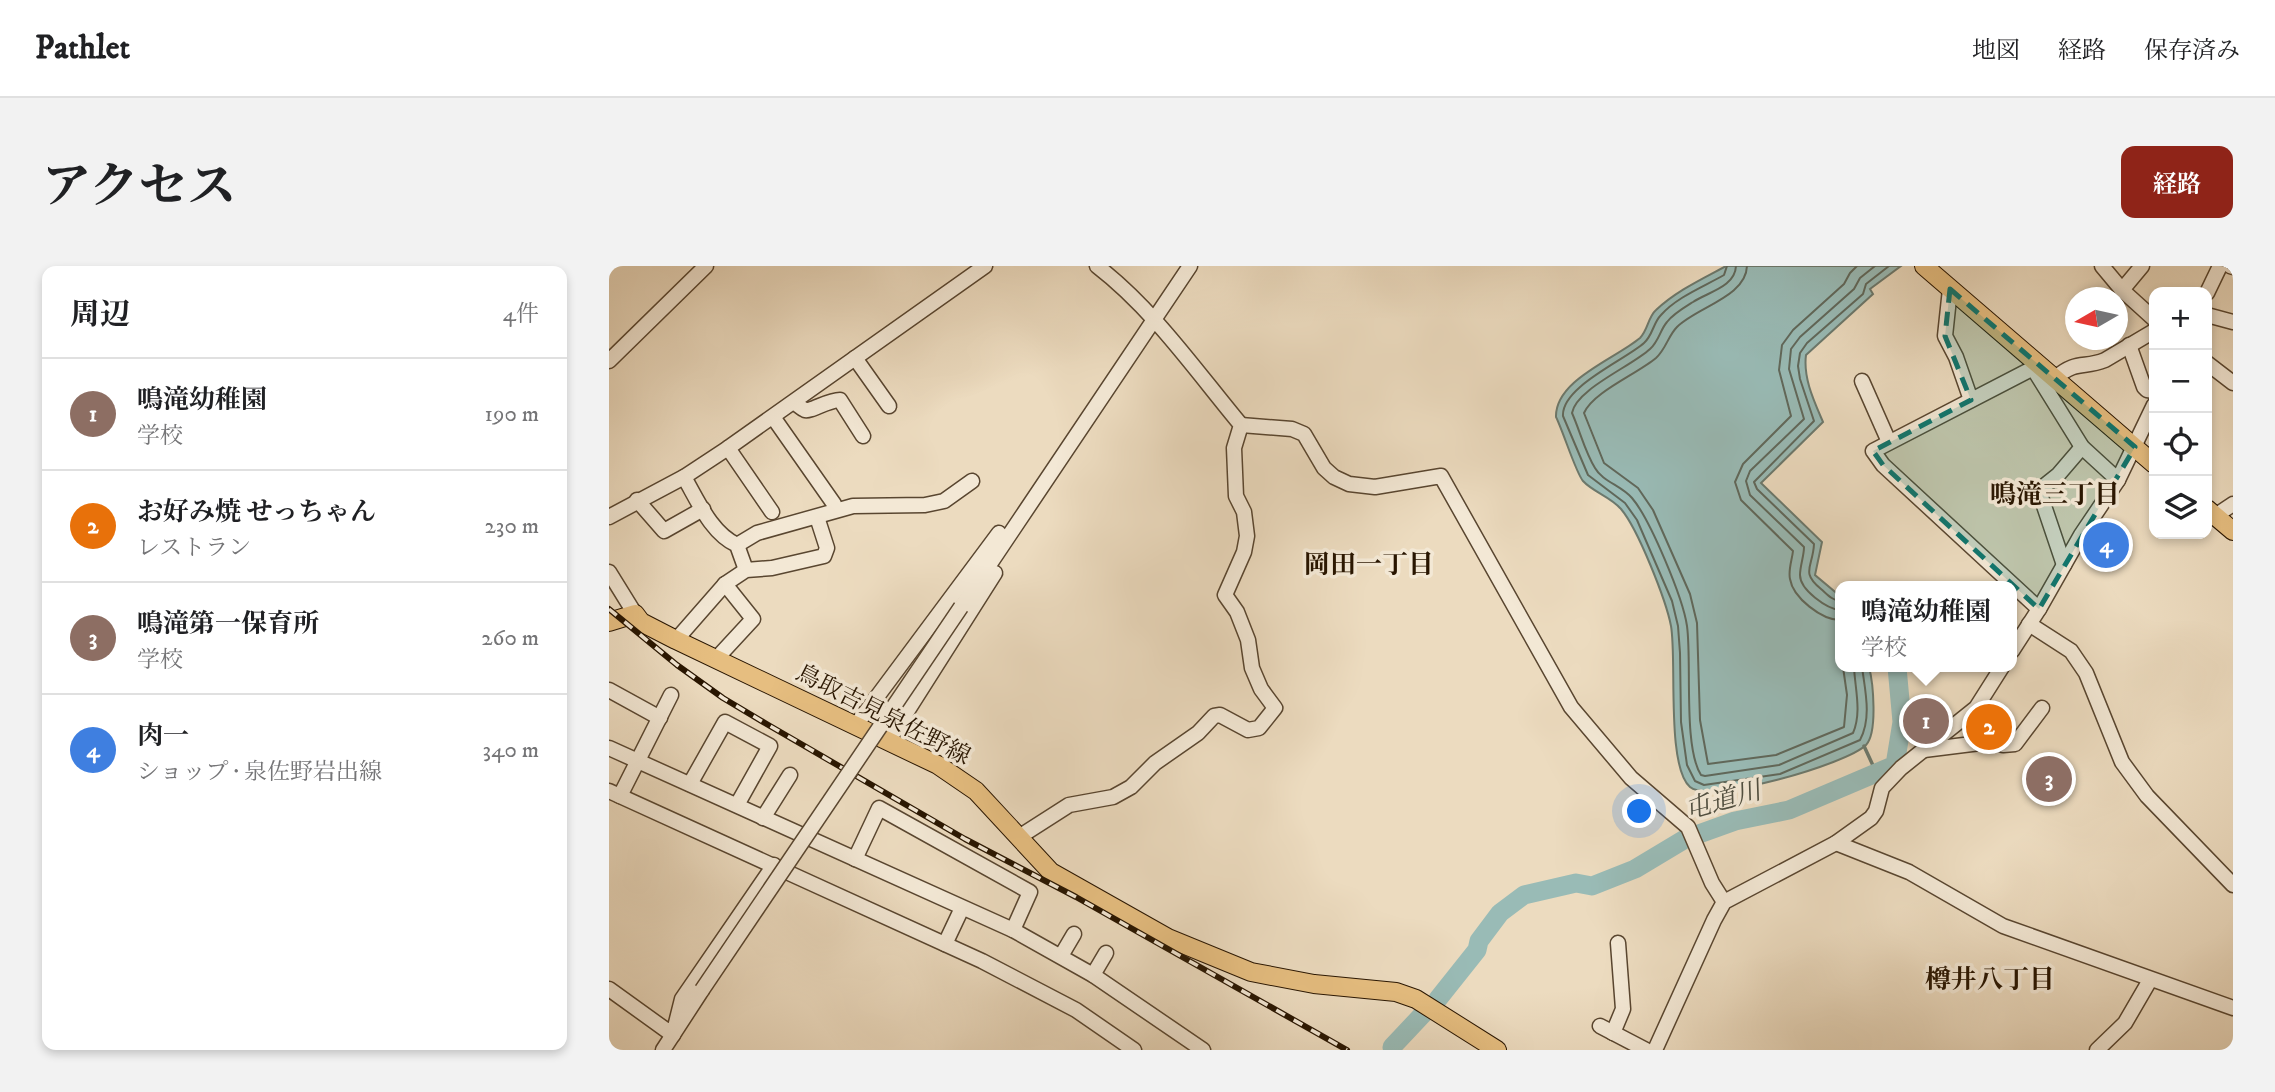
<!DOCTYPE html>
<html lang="ja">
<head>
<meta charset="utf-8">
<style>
	:root { --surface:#fff; --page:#f2f2f2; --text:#202124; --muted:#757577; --line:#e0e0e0; --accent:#8f2418 }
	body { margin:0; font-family:"IM FELL DW Pica","Noto Serif JP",serif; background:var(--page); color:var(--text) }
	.controls { position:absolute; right:21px; top:21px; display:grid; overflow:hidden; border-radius:14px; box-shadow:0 4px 10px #0003 }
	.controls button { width:63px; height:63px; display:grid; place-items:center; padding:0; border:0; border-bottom:2px solid var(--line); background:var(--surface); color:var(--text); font:35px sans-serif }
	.compass { position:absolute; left:1456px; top:21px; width:63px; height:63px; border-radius:50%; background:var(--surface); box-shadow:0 4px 10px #0003; rotate:261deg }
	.you { position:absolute; left:1031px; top:546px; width:24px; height:24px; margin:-18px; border:5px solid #fff; border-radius:50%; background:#1a73e8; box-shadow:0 0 0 10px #1a73e833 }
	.badge { display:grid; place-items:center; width:46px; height:46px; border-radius:50%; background:var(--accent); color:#fff; font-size:23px; font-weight:700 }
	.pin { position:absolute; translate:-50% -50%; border:4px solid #fff; box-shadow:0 2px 7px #0006 }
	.popup { position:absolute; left:1226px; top:315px; width:182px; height:91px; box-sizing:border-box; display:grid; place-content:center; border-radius:14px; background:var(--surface); filter:drop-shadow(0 2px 5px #0005); font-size:23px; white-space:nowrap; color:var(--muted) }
	.popup b { font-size:26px; color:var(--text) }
	.popup::after { content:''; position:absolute; left:50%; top:100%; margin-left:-14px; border:14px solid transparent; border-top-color:var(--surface) }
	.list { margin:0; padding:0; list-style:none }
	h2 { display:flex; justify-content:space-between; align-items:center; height:91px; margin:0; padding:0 28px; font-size:30px }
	h2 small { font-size:23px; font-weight:400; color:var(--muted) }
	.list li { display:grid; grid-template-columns:46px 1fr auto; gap:21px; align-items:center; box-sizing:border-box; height:112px; padding:0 28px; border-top:2px solid var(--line) }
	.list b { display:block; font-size:26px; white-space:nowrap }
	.list p { margin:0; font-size:23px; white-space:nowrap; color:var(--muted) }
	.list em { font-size:23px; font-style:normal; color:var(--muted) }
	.icon { flex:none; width:38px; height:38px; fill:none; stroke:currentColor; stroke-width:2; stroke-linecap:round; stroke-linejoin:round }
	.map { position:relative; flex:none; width:1624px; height:784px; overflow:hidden; border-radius:14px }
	header { display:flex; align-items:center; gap:42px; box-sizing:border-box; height:98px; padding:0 35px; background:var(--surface); border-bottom:2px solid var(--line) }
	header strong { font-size:33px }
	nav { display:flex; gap:38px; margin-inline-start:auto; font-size:24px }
	.intro { display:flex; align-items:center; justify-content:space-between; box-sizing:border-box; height:168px; padding:0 42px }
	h1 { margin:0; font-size:49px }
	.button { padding:18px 32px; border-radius:14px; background:var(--accent); color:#fff; font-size:24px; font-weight:700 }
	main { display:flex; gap:42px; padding:0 42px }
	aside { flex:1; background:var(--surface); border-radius:14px; box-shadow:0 4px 10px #0003 }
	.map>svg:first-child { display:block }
	.water { fill:#99bbb6; stroke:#6c796d; stroke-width:2 }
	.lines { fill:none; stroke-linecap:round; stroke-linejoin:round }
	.shore { stroke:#60685b; stroke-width:2 }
	.stream { stroke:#6c796d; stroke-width:3.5 }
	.river { stroke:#99bbb6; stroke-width:19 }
	.minor-casing { stroke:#594630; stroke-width:17 }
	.major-casing { stroke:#281500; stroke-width:20 }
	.minor { stroke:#f3e8d5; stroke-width:14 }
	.major { stroke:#e6be80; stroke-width:18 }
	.rail-casing { stroke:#281500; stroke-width:6 }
	.rail { stroke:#f3e8d5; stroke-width:3.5; stroke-dasharray:10; stroke-linecap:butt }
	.minor-bridge-casing { stroke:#594630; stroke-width:17; stroke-linecap:butt }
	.minor-bridge { stroke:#f3e8d5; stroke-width:14 }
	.marked { fill:#0f766e; fill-opacity:0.2; stroke:#0f766e; stroke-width:5; stroke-dasharray:14 9; stroke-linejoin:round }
	.labels { text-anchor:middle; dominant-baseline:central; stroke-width:7; stroke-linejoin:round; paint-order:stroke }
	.street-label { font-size:24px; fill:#281500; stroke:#f3e8d5 }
	.neighbourhood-label { font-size:26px; font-weight:bold; fill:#281500; stroke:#f3e8d5 }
	.water-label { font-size:26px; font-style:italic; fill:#504f40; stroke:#f3e8d5 }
</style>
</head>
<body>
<header>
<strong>Pathlet</strong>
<nav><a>地図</a><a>経路</a><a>保存済み</a></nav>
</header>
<div class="intro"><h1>アクセス</h1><a class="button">経路</a></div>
<main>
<aside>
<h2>周辺<small>4件</small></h2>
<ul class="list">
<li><span class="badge" style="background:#8d6e63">1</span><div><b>鳴滝幼稚園</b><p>学校</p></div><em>190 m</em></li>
<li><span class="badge" style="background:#e8710a">2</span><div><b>お好み焼 せっちゃん</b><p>レストラン</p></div><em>230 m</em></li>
<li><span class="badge" style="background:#8d6e63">3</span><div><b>鳴滝第一保育所</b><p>学校</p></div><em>260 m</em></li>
<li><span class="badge" style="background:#3f7fe0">4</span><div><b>肉一</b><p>ショップ · 泉佐野岩出線</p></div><em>340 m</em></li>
</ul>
</aside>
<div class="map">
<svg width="1624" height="784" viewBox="0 0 1624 784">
	<rect width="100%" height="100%" fill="#ecdbbf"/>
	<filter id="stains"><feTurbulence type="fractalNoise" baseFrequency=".00286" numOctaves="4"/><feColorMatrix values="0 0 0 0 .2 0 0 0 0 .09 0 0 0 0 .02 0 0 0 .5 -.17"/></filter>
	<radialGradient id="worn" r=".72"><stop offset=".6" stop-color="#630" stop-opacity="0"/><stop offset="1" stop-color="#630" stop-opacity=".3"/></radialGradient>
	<path class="water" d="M1117 0H1292L1261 23 1264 28 1197 89C1194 112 1205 135 1214 156L1152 217 1213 276 1206 309 1231 330V401H1260C1264 416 1269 466 1257 479 1238 498 1101 538 1081 521 1057 500 1068 393 1062 360 1057 334 1029 263 1012 243 1002 231 984 226 974 215 967 207 954 165 947 151 946 114 1006 93 1031 72 1039 64 1039 51 1047 44 1067 25 1093 13 1117 0Z"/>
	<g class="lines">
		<g class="shore">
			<path d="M1118 0 1115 9C1094 21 1068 31 1052 49 1044 57 1044 69 1035 77 1016 94 952 121 954 150L979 209 1016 237 1028 254 1063 335 1069 360 1071 387 1072 456 1078 499 1086 515 1095 519 1171 508 1251 474C1263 452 1256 424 1253 401"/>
			<path d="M1127 0C1126 21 1099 26 1084 36 1076 41 1064 48 1058 56 1051 64 1050 75 1041 83 1023 100 967 123 963 147 971 165 976 186 986 202 993 215 1013 220 1023 232 1041 253 1074 332 1078 360 1083 396 1074 481 1092 509L1096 510 1170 499 1244 467C1253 446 1246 423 1245 401"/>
			<path d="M1138 0C1137 31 1088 41 1068 61 1059 70 1057 83 1047 92 1028 108 984 126 975 147L995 197 1029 222 1044 244 1081 328 1088 357 1091 454 1099 498 1167 489 1235 461 1238 429 1234 401"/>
			<path d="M1231 335C1223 334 1219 329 1212 323 1191 306 1204 301 1205 278L1148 223 1145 216 1205 155 1191 113 1189 100 1191 87 1198 77 1254 28 1257 18 1280 0"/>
			<path d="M1231 344C1218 343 1191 324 1191 309 1191 300 1195 290 1195 281L1141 229 1137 215 1141 205 1195 153 1180 103 1182 83 1191 71 1245 23 1251 12 1266 0"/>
			<path d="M1231 354C1213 354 1184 332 1181 313 1179 304 1183 294 1184 285L1132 234 1126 216 1134 198 1182 150 1170 104 1173 79 1184 64 1235 18 1241 7 1248 0"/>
		</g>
		<path class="stream" d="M1255 480 1267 506"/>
		<g class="river">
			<path d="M829 733 868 684 870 675 891 647 915 629 967 617 983 620 1026 603 1076 573 1126 555 1180 544 1286 499 1293 456 1288 401"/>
			<path d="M783 781 815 747"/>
		</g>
		<defs>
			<g id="minor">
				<path d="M1493 0 1513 24 1545 53"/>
				<path d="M1621 0 1624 1"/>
				<path d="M1341 23 1336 70 1347 91 1362 134"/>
				<path d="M1513 24 1533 0"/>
				<path d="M1598 27 1611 0"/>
				<path d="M1598 49 1624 56"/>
				<path d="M1520 79 1535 121 1538 124 1545 125"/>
				<path d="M246 92 280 140"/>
				<path d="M0 95 97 0"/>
				<path d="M1598 97 1624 117"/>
				<path d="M1430 99 1264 185 1274 199 1430 343"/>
				<path d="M1424 102 1473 181 1509 214"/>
				<path d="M1446 112C1469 93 1474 103 1496 94L1545 65"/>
				<path d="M1253 115 1280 176"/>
				<path d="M186 137C189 139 192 142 196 144 201 146 219 134 231 134L254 170"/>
				<path d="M164 151 225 238"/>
				<path d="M632 159 683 163 695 168 715 202 725 211 740 218 766 221 832 210 962 441 1022 512 1079 561 1103 617 1115 636"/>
				<path d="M119 182 163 246"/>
				<path d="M75 211C89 235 102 267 128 279L137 304"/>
				<path d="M28 234 55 265 94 243"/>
				<path d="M1606 250 1624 238"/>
				<path d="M0 251 75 211 119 182 376 0"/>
				<path d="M128 279 148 267 244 240 316 239 335 235 363 215"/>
				<path d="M1455 299 1431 228 1434 221 1449 209 1473 181"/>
				<path d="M0 306 26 348"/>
				<path d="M352 341 581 0"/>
				<path d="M1420 358 1462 385 1477 407 1513 496 1538 530 1624 619"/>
				<path d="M67 374 116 318 137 304 163 302 215 290 218 282 208 251"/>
				<path d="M1403 385 1430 343 1472 269 1509 214 1545 139"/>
				<path d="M107 393 144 353 116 318"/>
				<path d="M0 424 51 452"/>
				<path d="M247 459 390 267"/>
				<path d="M280 474 386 307"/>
				<path d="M0 482 404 664 484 709 594 784"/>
				<path d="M1315 484 1387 475 1394 479 1406 478 1433 442"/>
				<path d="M81 518 116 456 161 480 128 539"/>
				<path d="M0 525 373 695 467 744 525 784"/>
				<path d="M11 530 62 429"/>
				<path d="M154 552 181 509"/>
				<path d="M410 571 460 539 504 531 522 521 546 497 589 467 605 450 611 449 639 464 650 462 666 442 652 423 643 402 639 374 628 346 616 329 635 286 638 270 635 246 627 230 625 182 632 159C587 105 544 43 488 0"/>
				<path d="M1227 577 1300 606 1394 660 1624 742"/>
				<path d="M246 593 270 542 421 626 404 664"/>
				<path d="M336 678 353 642"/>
				<path d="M452 690 465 668"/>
				<path d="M484 709 497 687"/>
				<path d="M0 723 64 769 73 733 165 599"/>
				<path d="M991 760 1037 784"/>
				<path d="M1004 767 1014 743 1009 677"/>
				<path d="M54 784 93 724"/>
				<path d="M1046 784 1105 654 1115 636 1227 577 1262 552 1267 545 1273 522 1292 502 1367 442 1393 401"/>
				<path d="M1488 784 1516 757 1541 714"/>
			</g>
			<g id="major">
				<path d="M1315 0 1545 198"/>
				<path d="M1598 243 1624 265"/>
				<path d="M0 356 26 348 32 356 67 374 329 499 367 525 442 606 559 672 642 706 705 718 787 726 807 733 888 784"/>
			</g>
		</defs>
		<use href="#minor" class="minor-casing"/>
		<use href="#major" class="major-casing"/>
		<use href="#minor" class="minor"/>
		<use href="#major" class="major"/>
		<defs>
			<path id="rail" d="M0 343 68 399 114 432 161 460 356 573 467 631 738 784"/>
		</defs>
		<use href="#rail" class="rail-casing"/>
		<use href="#rail" class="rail"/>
		<defs>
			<path id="minor-bridge" d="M93 724 352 341"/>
		</defs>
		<use href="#minor-bridge" class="minor-bridge-casing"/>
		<use href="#minor-bridge" class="minor-bridge"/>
	</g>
	<path class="marked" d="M1341 23 1526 181 1430 343 1274 199 1264 185 1362 134 1336 70Z"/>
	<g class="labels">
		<g class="street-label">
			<text transform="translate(274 449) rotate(27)">鳥取吉見泉佐野線</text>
		</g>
		<g class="neighbourhood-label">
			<text x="1446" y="229">鳴滝三丁目</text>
			<text x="760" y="299">岡田一丁目</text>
			<text x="1381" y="714">樽井八丁目</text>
		</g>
		<g class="water-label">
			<text transform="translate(1114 535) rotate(-16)">屯道川</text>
		</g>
	</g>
	<rect width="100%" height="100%" filter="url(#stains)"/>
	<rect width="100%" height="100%" fill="url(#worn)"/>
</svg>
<div class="controls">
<button>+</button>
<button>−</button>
<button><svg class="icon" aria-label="locate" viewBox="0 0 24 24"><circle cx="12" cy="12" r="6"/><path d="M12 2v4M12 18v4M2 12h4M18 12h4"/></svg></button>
<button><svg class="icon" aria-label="layers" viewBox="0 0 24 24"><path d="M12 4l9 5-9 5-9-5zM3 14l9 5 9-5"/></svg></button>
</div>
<svg class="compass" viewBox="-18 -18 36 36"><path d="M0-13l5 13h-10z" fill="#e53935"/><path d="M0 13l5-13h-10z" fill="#757577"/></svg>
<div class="you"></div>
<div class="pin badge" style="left:1317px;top:455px;background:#8d6e63">1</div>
<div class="popup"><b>鳴滝幼稚園</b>学校</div>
<div class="pin badge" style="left:1380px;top:461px;background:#e8710a">2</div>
<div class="pin badge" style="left:1440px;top:513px;background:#8d6e63">3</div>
<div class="pin badge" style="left:1497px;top:279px;background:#3f7fe0">4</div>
</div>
</main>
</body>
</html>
